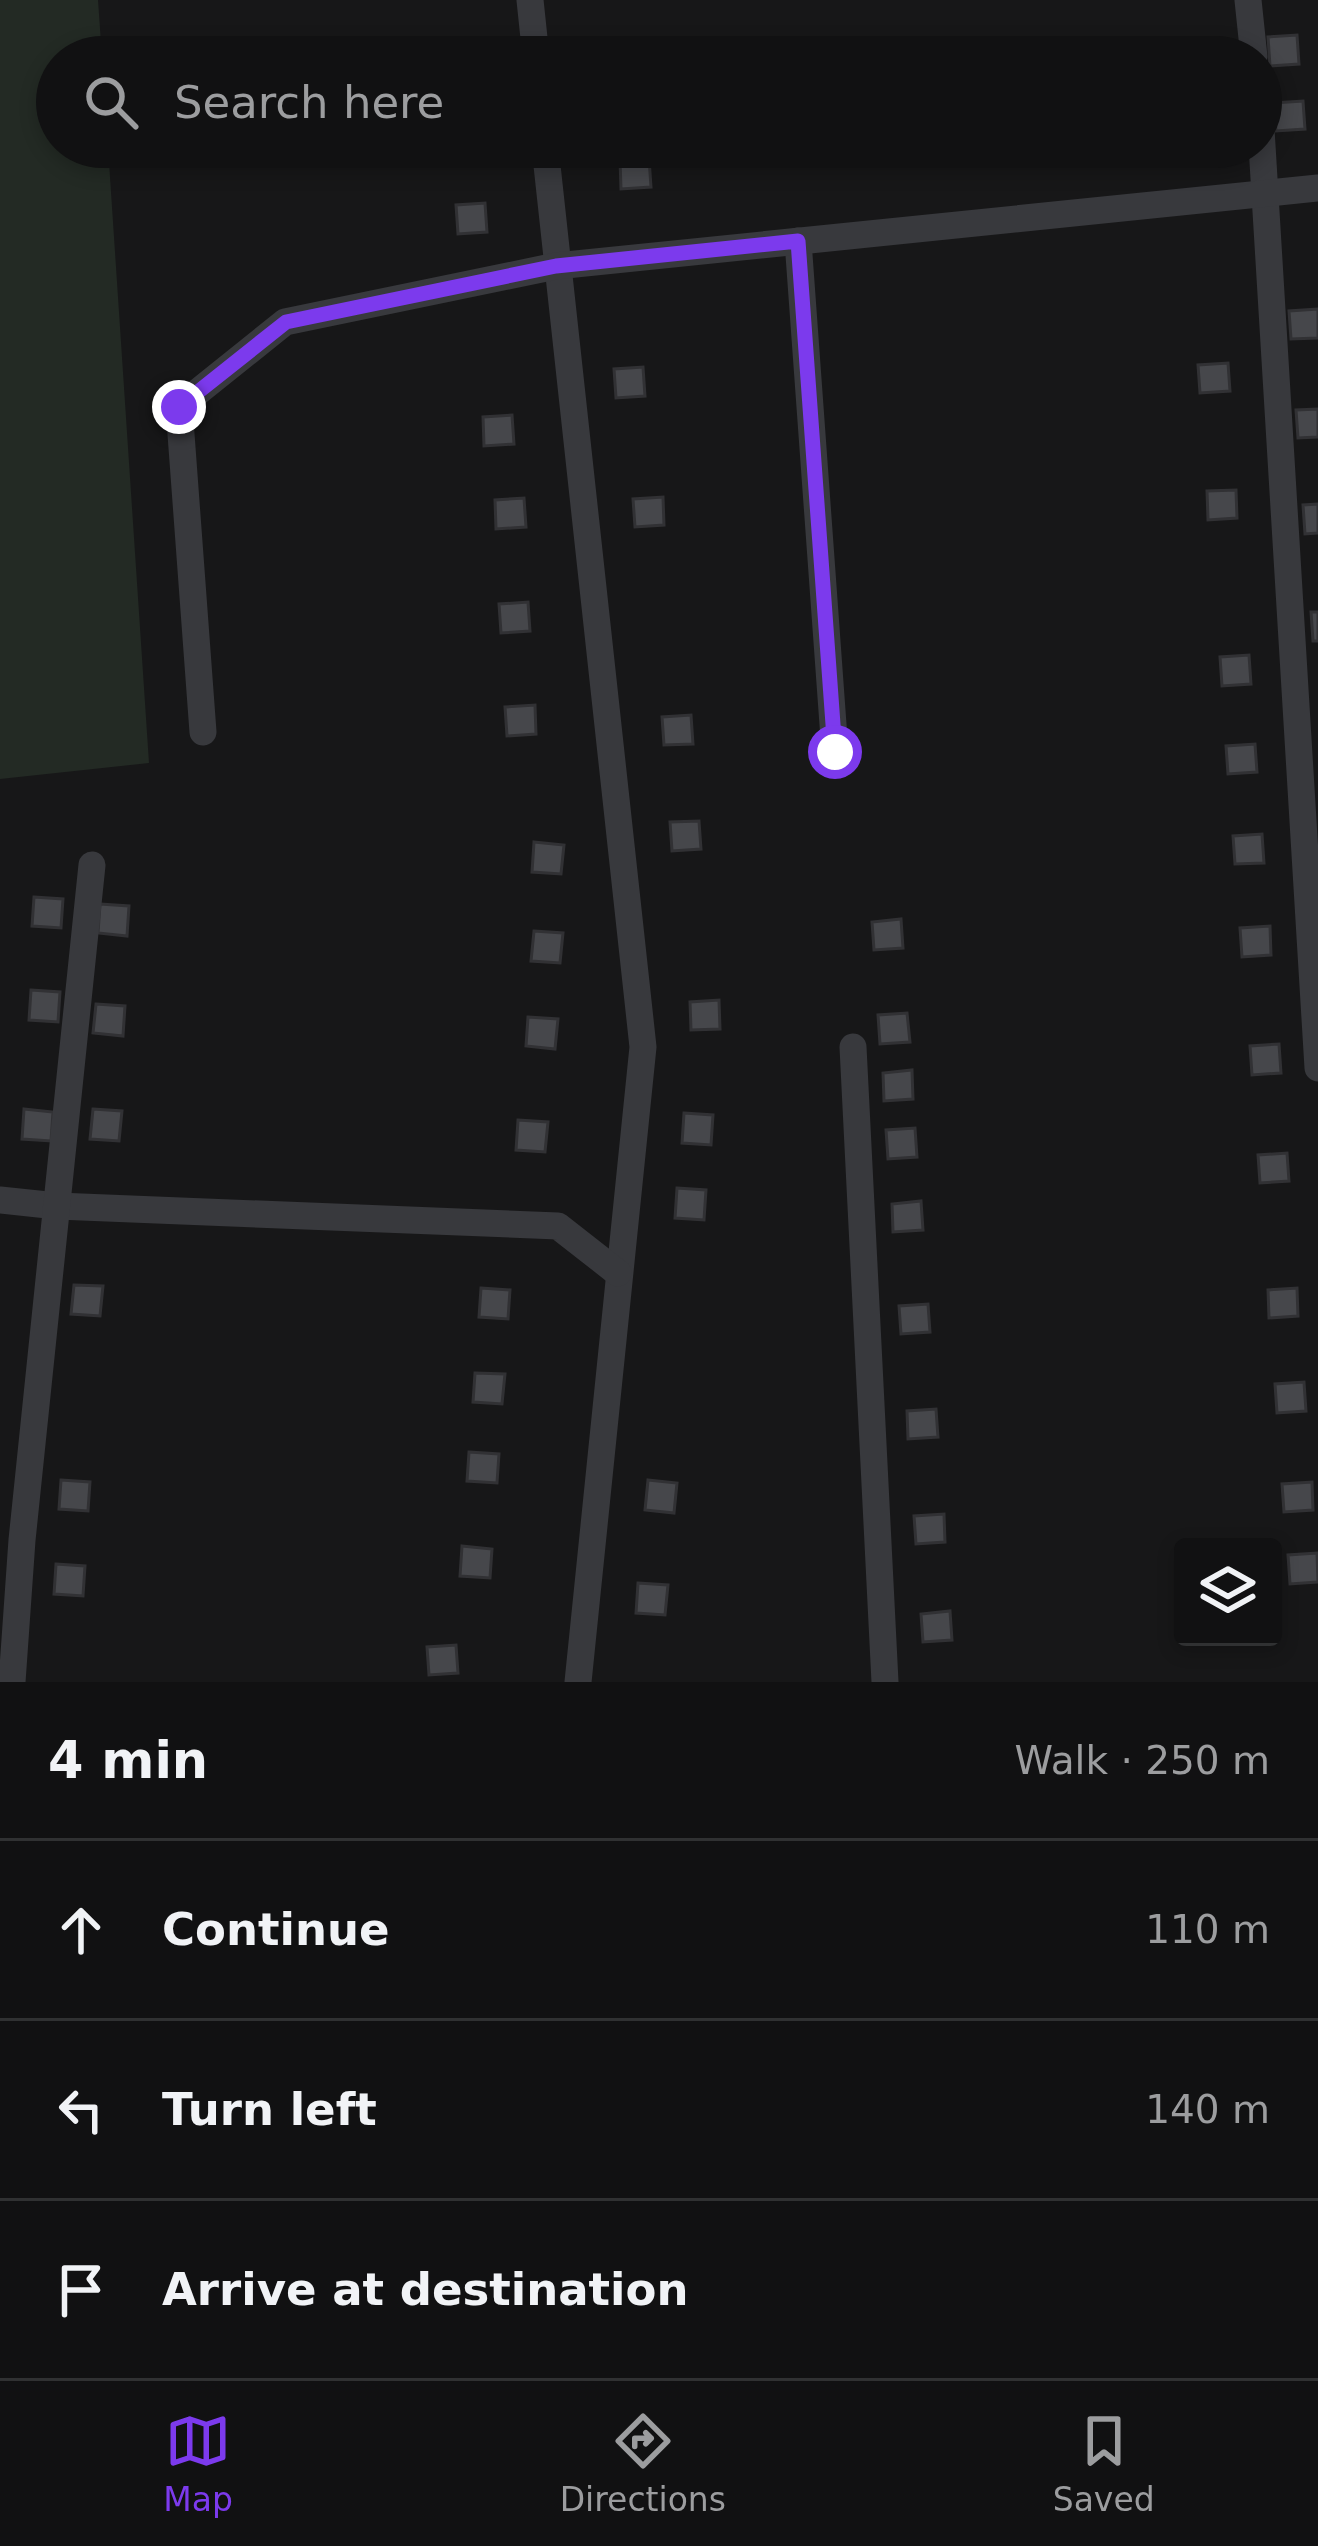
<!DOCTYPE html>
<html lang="en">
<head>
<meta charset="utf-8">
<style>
	:root { --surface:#111112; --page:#1a1a1b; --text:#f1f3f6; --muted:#9c9d9f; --line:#303132; --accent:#7c3aed }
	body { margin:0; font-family:"DejaVu Sans",sans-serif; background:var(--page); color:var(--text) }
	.controls { position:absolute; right:36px; bottom:36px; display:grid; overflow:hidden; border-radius:12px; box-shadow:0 6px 18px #0003 }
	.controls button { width:108px; height:108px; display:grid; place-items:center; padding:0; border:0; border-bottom:3px solid var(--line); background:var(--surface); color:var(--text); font:60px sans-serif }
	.stop { position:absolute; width:36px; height:36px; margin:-27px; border:9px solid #7c3aed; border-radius:50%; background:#fff }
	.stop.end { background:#7c3aed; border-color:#fff; box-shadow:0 3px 12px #0008 }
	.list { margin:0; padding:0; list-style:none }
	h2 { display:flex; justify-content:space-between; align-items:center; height:156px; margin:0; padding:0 48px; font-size:51px }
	h2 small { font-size:39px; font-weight:400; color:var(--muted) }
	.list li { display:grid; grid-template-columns:78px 1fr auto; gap:36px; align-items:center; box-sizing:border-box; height:180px; padding:0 48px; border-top:3px solid var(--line) }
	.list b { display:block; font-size:45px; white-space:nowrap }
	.list em { font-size:39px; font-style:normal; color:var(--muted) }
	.icon { flex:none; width:66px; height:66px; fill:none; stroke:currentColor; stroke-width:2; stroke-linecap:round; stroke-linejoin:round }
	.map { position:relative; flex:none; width:1318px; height:1682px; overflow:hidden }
	.search { position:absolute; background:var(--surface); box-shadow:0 6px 18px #0003; left:36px; right:36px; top:36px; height:132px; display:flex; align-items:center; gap:30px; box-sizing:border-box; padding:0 42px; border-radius:66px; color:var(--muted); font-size:45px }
	.sheet { height:696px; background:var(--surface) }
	nav { display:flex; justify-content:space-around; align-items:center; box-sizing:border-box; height:168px; border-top:3px solid var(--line); background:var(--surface); font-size:33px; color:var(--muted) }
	nav a { display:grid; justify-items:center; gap:6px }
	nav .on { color:var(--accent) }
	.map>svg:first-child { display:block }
	.green { fill:#232a24 }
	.building { fill:#46474b; stroke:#313134; stroke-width:3 }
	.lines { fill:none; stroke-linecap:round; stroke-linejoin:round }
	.street { stroke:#38393d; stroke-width:27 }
	.route { stroke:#7c3aed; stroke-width:15 }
</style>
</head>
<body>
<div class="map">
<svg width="1318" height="1682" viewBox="0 0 1318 1682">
	<rect width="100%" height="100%" fill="#171718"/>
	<path class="green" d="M0 0H98L102 57H57V147H108L149 763 0 779Z"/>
	<g class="building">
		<path d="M1297 35 1299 64 1270 66 1268 37Z"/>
		<path d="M468 48 469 57H439V50Z"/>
		<path d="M642 50 643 57H614L613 52Z"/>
		<path d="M1303 101 1305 129 1276 131 1273 103Z"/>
		<path d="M445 147H474L475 153 445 155Z"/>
		<path d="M649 158 651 187 621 189 620 160Z"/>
		<path d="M485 203 487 232 458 234 456 205Z"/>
		<path d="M1318 309V338L1291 339 1289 311Z"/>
		<path d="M1228 363 1230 391 1200 393 1198 365Z"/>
		<path d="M643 367 645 396 616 398 614 369Z"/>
		<path d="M1318 409V437L1298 438 1296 410Z"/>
		<path d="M512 415 514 444 484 446 483 417Z"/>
		<path d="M1236 490 1237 518 1208 520 1207 491Z"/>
		<path d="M663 497 664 525 635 527 633 499Z"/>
		<path d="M524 498 526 527 496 529 495 500Z"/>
		<path d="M1318 504V533L1305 534 1303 505Z"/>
		<path d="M528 602 530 631 501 633 499 604Z"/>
		<path d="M1311 612H1318V641H1313Z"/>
		<path d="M1249 655 1251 684 1222 686 1220 657Z"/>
		<path d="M535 705 536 734 507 736 505 707Z"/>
		<path d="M691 715 693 744 664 745 662 717Z"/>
		<path d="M1255 744 1257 772 1228 774 1226 746Z"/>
		<path d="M699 821 701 849 672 851 670 822Z"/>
		<path d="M1262 834 1264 863 1235 864 1233 836Z"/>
		<path d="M534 842 564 845 561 874 532 872Z"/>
		<path d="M34 897 63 899 61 928 32 926Z"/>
		<path d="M100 904 129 906 127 936 98 933Z"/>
		<path d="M901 919 903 948 874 950 872 922Z"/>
		<path d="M1270 926 1271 955 1242 957 1240 928Z"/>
		<path d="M534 931 563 933 560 963 531 961Z"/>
		<path d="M31 990 60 992 58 1022 29 1020Z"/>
		<path d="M719 1000 720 1029 691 1030 690 1002Z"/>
		<path d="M96 1004 125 1006 123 1036 93 1033Z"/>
		<path d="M907 1013 910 1042 880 1044 878 1015Z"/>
		<path d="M528 1017 558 1019 555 1049 526 1046Z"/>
		<path d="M1279 1044 1281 1073 1252 1075 1250 1046Z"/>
		<path d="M912 1070 913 1099 884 1101 883 1073Z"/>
		<path d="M24 1109 53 1112 51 1141 22 1139Z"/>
		<path d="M93 1109 122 1111 119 1141 90 1139Z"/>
		<path d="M684 1113 713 1115 711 1145 682 1143Z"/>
		<path d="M518 1120 548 1122 545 1152 516 1150Z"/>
		<path d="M915 1128 917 1157 888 1159 886 1130Z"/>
		<path d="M1287 1153 1289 1181 1260 1183 1258 1155Z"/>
		<path d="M677 1188 706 1190 704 1220 675 1218Z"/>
		<path d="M921 1201 923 1230 893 1232 892 1204Z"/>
		<path d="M74 1285 103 1286 100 1316 71 1314Z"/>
		<path d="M481 1288 510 1290 508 1319 479 1317Z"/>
		<path d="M1297 1288 1298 1316 1269 1318 1268 1290Z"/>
		<path d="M928 1304 930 1332 901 1334 899 1306Z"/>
		<path d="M475 1373 505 1374 502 1404 473 1402Z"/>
		<path d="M1304 1382 1306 1411 1277 1413 1275 1384Z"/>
		<path d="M936 1409 938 1437 908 1439 907 1411Z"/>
		<path d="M469 1452 499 1454 497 1483 467 1481Z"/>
		<path d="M61 1480 90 1482 88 1511 59 1509Z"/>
		<path d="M648 1480 677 1483 674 1513 645 1510Z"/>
		<path d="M1312 1482 1313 1510 1284 1512 1282 1484Z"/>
		<path d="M944 1514 945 1542 916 1544 914 1516Z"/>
		<path d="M462 1546 492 1549 490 1578 460 1576Z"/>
		<path d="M1317 1553 1318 1582 1290 1584 1288 1555Z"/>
		<path d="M56 1564 85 1566 83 1596 54 1594Z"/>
		<path d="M638 1583 668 1585 665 1615 636 1613Z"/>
		<path d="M950 1611 952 1640 923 1642 921 1614Z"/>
		<path d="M456 1645 458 1673 429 1675 427 1647Z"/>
	</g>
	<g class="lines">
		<g class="street">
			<path d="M530 0 536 57"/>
			<path d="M1248 0 1254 57"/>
			<path d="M1261 129 1318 1068"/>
			<path d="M545 147 643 1047 578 1682"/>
			<path d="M798 241 835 752"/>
			<path d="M203 732 179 407 285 322 556 266 1318 188"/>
			<path d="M853 1047 885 1682"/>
			<path d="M0 1200 57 1206 558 1226 618 1273"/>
			<path d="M12 1682 22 1540 92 865"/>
		</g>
	</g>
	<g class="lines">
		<path class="route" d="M179 407 286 322 556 266 798 241 835 752"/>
	</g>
</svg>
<div class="controls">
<button><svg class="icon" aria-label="layers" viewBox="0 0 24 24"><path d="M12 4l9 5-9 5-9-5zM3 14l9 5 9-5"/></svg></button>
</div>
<div class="stop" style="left:835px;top:752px"></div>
<div class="stop end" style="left:179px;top:407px"></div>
<div class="search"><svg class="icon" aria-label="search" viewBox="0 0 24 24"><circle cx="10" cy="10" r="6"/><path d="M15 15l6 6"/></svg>Search here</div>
</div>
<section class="sheet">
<h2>4 min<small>Walk · 250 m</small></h2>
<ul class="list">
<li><svg class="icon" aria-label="ahead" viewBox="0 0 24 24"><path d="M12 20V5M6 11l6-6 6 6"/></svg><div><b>Continue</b></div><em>110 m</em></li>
<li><svg class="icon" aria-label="left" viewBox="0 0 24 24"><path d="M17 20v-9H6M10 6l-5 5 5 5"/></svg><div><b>Turn left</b></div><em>140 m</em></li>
<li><svg class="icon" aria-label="arrive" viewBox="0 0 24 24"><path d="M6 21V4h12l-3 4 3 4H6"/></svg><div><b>Arrive at destination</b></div></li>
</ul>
</section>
<nav>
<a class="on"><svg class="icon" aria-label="map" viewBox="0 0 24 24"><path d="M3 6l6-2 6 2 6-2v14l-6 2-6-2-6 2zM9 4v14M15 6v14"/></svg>Map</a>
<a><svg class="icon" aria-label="directions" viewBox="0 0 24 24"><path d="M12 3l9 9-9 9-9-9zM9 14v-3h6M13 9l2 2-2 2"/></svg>Directions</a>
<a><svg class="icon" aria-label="saved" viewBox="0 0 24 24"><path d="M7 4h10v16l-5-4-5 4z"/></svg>Saved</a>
</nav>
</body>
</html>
